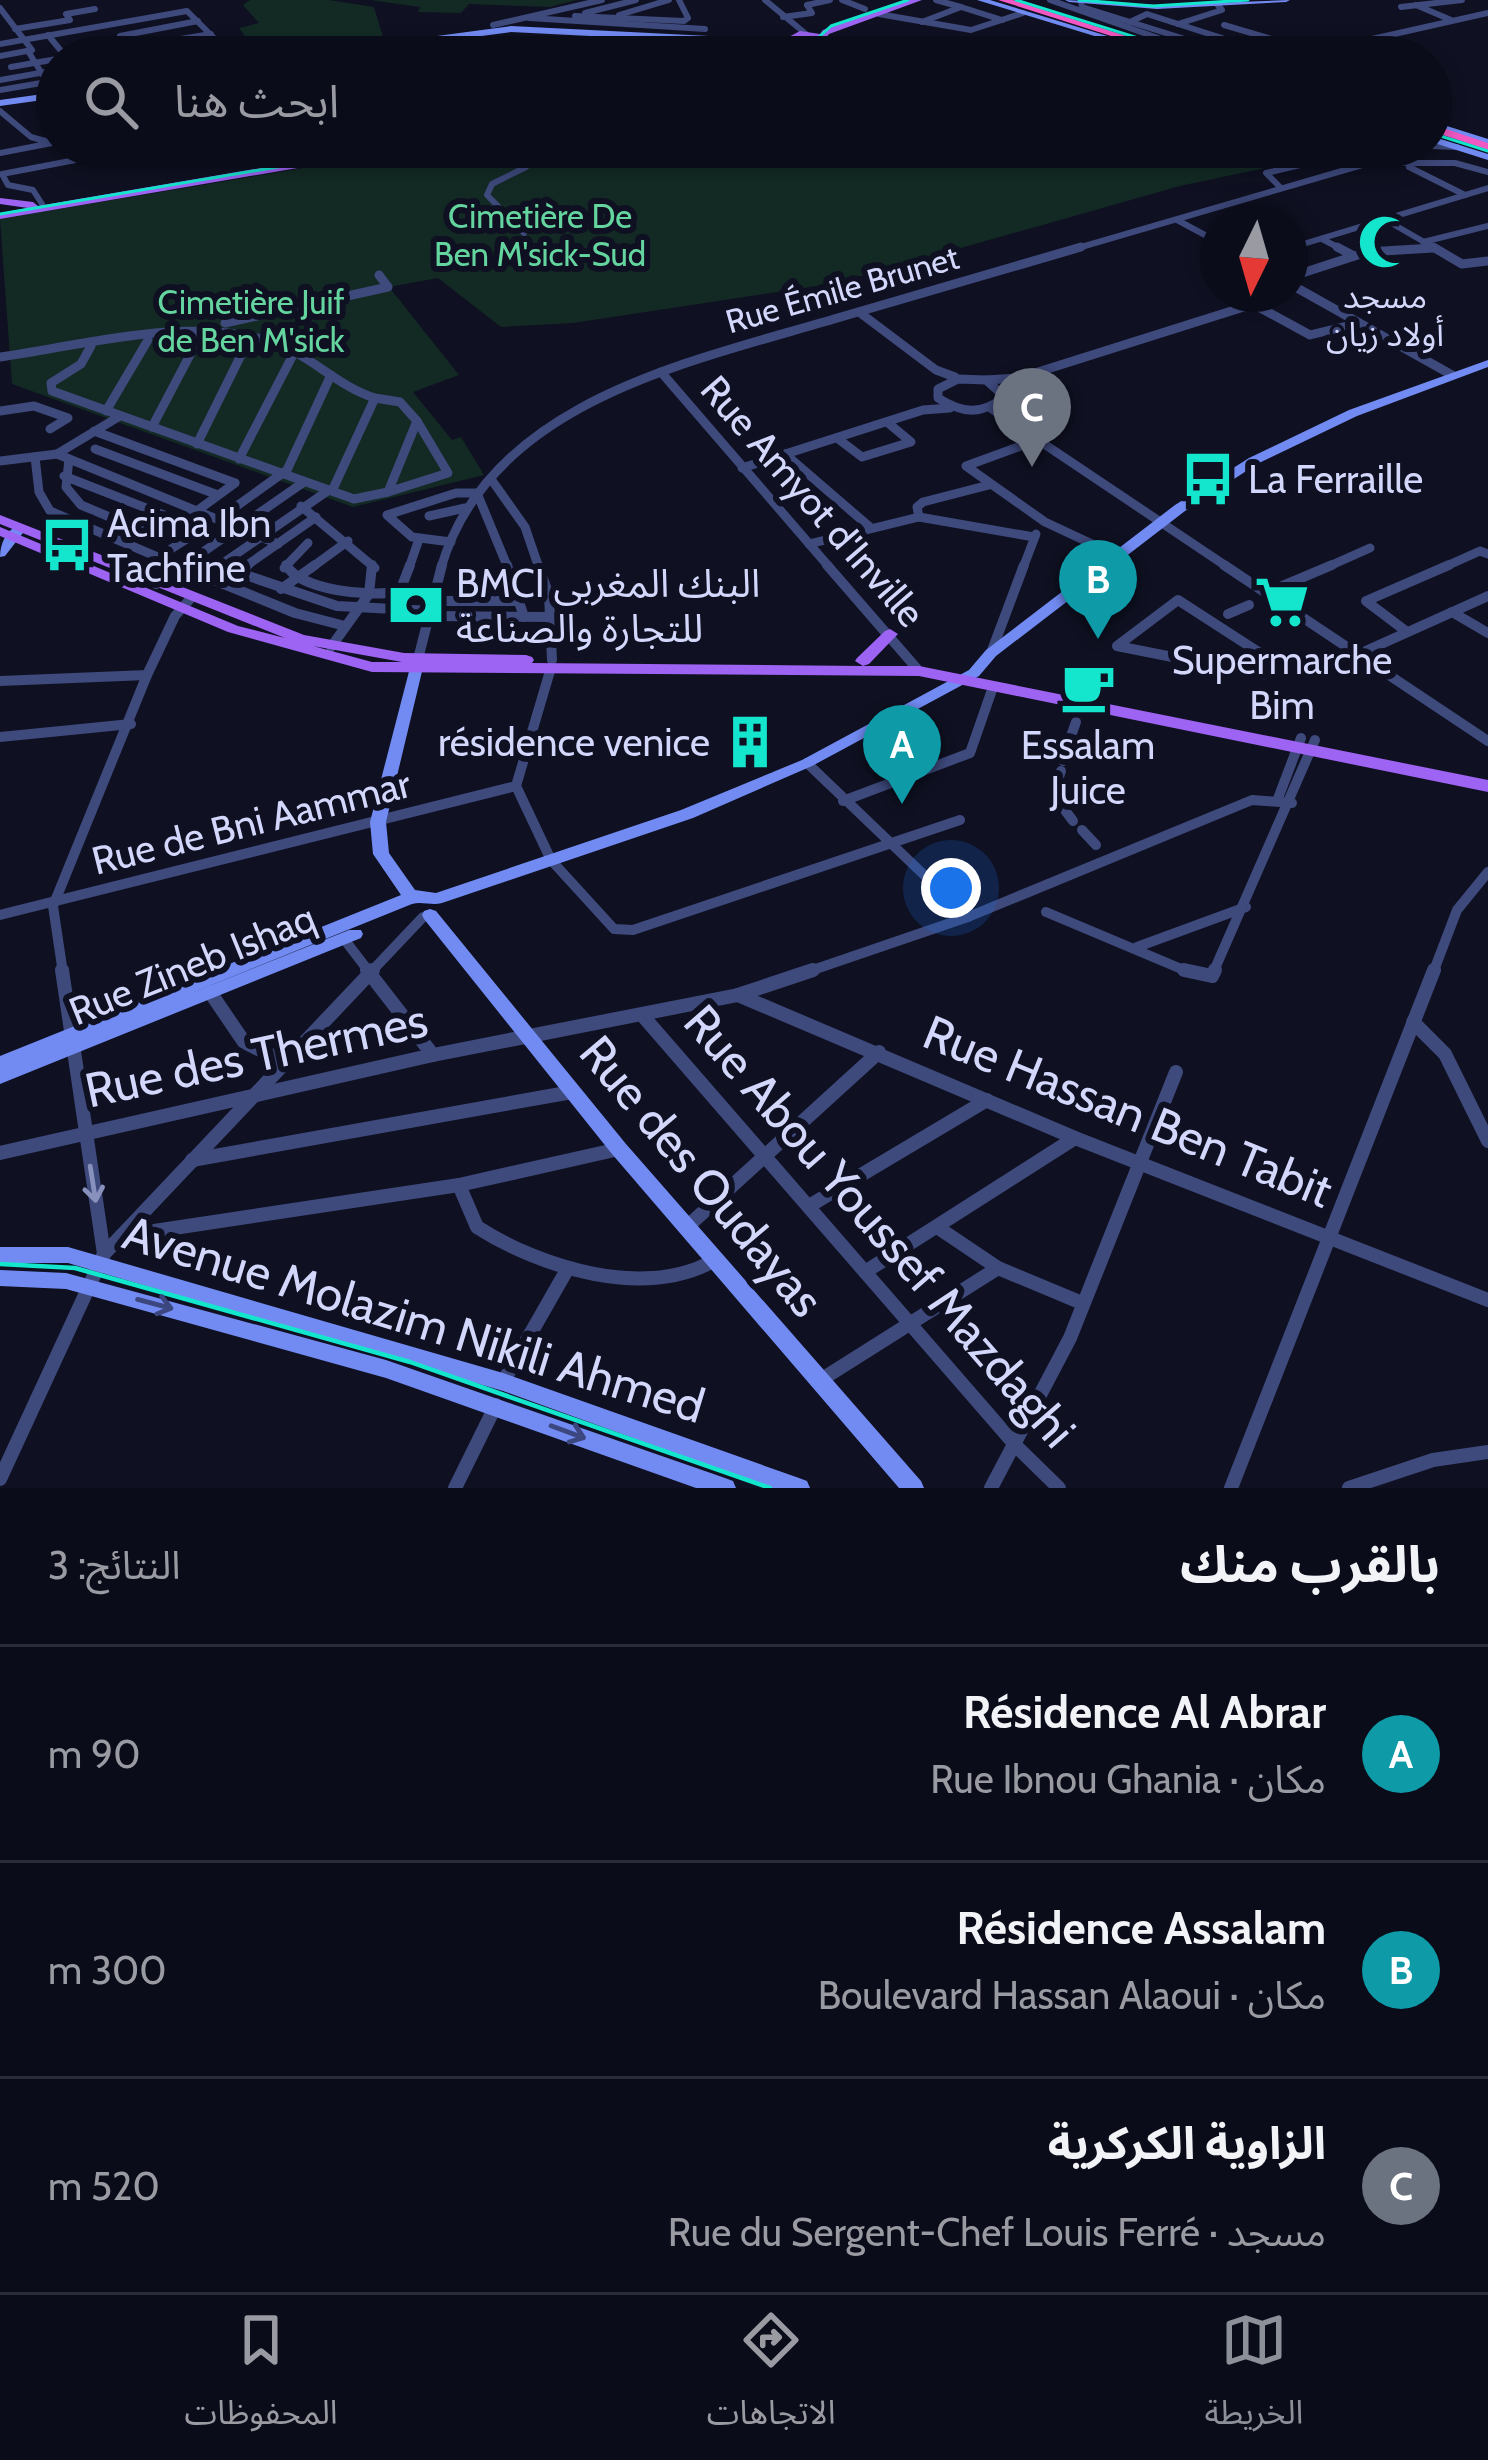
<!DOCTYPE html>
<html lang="ar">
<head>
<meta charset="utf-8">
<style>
	:root { --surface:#0b0c19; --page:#141522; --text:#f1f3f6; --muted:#9a9ba2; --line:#2b2c38; --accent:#8c9099 }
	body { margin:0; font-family:Cabin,"Noto Sans Arabic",sans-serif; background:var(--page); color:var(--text); direction:rtl }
	.compass { position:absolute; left:1200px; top:204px; width:108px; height:108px; border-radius:50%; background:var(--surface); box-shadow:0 6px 18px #0003; rotate:185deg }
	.you { position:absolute; left:951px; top:888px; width:42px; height:42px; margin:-30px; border:9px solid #fff; border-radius:50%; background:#1a73e8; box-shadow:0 0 0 18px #1a73e833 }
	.badge { display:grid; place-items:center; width:78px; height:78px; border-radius:50%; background:var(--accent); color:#fff; font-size:39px; font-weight:700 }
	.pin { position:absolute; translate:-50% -99px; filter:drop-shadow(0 3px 6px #0008) }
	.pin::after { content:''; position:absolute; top:63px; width:42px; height:36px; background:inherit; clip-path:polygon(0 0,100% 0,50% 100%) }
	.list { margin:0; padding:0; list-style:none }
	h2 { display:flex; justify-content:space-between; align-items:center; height:156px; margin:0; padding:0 48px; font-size:51px }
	h2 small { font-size:39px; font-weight:400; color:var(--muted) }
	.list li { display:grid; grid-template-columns:78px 1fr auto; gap:36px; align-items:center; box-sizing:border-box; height:216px; padding:0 48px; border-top:3px solid var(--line) }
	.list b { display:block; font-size:45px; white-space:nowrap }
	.list p { margin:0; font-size:39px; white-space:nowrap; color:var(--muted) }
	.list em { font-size:39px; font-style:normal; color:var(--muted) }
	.icon { flex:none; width:66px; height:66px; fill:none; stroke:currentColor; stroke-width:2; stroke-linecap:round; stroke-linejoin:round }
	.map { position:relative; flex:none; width:1488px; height:1488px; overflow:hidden; direction:ltr }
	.search { position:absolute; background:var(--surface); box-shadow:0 6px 18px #0003; left:36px; right:36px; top:36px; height:132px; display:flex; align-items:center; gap:30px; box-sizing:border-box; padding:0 42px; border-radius:66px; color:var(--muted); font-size:45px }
	.sheet { height:804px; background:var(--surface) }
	nav { display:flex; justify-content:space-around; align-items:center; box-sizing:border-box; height:168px; border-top:3px solid var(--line); background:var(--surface); font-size:33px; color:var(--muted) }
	nav a { display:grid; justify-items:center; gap:6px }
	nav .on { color:var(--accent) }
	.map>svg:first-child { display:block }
	.green { fill:#132a24 }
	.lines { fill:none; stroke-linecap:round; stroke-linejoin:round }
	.street-far3 { stroke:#3e497c; stroke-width:6 }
	.street-far2 { stroke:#3e497c; stroke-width:9 }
	.street-far1 { stroke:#3e497c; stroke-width:10 }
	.street { stroke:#3e497c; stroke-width:14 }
	.secondary { fill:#728bf3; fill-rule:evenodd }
	.primary { fill:#9d63f2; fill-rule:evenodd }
	.highway { fill:#f158c3; fill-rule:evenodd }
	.tram-far1 { stroke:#14e6cd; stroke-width:3 }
	.tram { stroke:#14e6cd; stroke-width:4.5 }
	.oneway { stroke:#8890bc }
	.oneway2 { stroke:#3c477f }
	.labels { text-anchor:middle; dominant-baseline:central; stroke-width:12; stroke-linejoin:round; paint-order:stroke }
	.far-park-label { font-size:33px; fill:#65d5a0; stroke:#0f1021 }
	.far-street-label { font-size:33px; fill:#d3d7fb; stroke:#0f1021 }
	.far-poi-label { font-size:33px; fill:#d3d7fb; stroke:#0f1021 }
	.poi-label { font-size:39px; fill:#d3d7fb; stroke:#0f1021; text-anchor:start }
	.street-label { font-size:39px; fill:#d3d7fb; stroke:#0f1021 }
	.near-street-label { font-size:48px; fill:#d3d7fb; stroke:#0f1021 }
</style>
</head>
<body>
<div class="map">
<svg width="1488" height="1488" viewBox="0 0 1488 1488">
	<rect width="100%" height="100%" fill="#0f1021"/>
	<g class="green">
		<path d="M250 0H329L374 7 384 40 260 57 239 28 259 23 243 5Z"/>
		<path d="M370 0H577L549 7 469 4 461 13 418 12 420 7Z"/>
		<path d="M428 147H1365L1180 186 837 283 573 323 501 327 438 278 389 287 459 375 413 392 452 440 461 437 484 475 353 507 12 384 0 219Z"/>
	</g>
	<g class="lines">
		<g class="street-far3">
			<path d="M765 0 806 34"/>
			<path d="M842 0 865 9"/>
			<path d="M1050 0 1212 57"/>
			<path d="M1081 2 1082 7 1230 53 1252 46"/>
			<path d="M807 5 830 0"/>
			<path d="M1416 5 1451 20"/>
			<path d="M961 7 1002 20"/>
			<path d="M1401 7 1462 0"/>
			<path d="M0 8 32 50 0 56"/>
			<path d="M585 13 636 0"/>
			<path d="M879 14 971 30 1023 13"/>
			<path d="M619 15 669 0"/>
			<path d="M575 16 684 21 688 18 679 0"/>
			<path d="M783 17 812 13 807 5"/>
			<path d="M529 18 705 29"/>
			<path d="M922 22 961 7 936 0"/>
			<path d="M1130 22 1147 14 1281 57"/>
			<path d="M1178 24 1222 10 1217 4"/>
			<path d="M493 25 602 0"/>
			<path d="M1224 25 1278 41"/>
			<path d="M15 29 70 20 66 14 95 9"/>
			<path d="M48 35 66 57"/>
			<path d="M120 36 198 21"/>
			<path d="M0 44 187 11 233 57"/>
			<path d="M154 44 164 54 157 57"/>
			<path d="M953 53C1001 31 1056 42 1106 57"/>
			<path d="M985 56 1030 57"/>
			<path d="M70 57 211 34"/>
			<path d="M1292 57 1488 13"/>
			<path d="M11 67 57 59"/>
			<path d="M0 80 57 70"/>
			<path d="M0 90 47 82 28 51"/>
			<path d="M0 111 31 137 52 143 0 153"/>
			<path d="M1431 146 1457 147"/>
			<path d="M1401 163H1455L1488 172"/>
			<path d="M1409 167 1465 195"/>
			<path d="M1281 188 1266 173 1334 157 1361 165"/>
			<path d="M42 204 33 190 8 185 2 174 128 150"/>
			<path d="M1177 220 1218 242"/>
			<path d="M1386 220 1438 250"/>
			<path d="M524 233 487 195 492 184 526 167"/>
			<path d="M1322 239 1343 250"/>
			<path d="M1423 242 1488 226"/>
			<path d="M1290 248 1488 188"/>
			<path d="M1071 250 1424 147"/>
			<path d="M1397 250 1433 248"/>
		</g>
		<g class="street-far2">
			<path d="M1337 247 1354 256"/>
			<path d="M1433 247 1462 264 1488 261"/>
			<path d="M1290 277 1367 252 1433 248"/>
			<path d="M1290 284 1452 375"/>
			<path d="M1253 304 1310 335 1359 323"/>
			<path d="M859 312 936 370 955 377"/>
			<path d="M225 323 388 287 379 275"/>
			<path d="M91 346 81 364 51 383 52 391 354 499 388 492 417 421 400 402 375 398"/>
			<path d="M0 357C85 345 184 316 269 341 308 352 336 386 375 398L332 491"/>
			<path d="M661 372 830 568"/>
			<path d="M958 379 986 380 1005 397C981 415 963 414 938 398V389Z"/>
			<path d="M986 380 1019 378 1285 294"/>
			<path d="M992 409 1229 568"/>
			<path d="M0 411 34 406 68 418 50 429"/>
			<path d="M106 411 148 340"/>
			<path d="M152 427 201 334"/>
			<path d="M94 431 235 483"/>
			<path d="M837 438 862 457 911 442 887 422"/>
			<path d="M1037 440 966 466 1045 522 1122 558"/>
			<path d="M197 444 250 337"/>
			<path d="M95 449 218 495"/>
			<path d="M57 454 120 416"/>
			<path d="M785 454 871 528"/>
			<path d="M35 457 39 492 50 511 181 567"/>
			<path d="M69 459 66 487 81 505 160 538 235 483"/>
			<path d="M239 459 295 351"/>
			<path d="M0 461 57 454 278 544"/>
			<path d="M742 468 923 410 950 408"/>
			<path d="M64 476 182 522"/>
			<path d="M491 479 525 527 539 568"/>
			<path d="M388 492 448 473 417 421"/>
			<path d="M301 506 375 568"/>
			<path d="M429 516 465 508"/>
			<path d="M919 517 917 507 923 502 989 485"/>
			<path d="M220 518 287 470 331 375"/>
			<path d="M451 542 412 537 387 515 456 493H477L508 568"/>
			<path d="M809 544 919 517 1034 537"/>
			<path d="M157 558 199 531"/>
			<path d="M216 565 224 568"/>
			<path d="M180 568 304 482"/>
			<path d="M216 568 329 490"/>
			<path d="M243 568 316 517"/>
			<path d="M284 568 308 543"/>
			<path d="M311 568 348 541"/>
			<path d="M409 568 419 539"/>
			<path d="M441 568C489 402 689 362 834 319 916 295 999 271 1081 247"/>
			<path d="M1023 568 1036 534"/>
			<path d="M1325 568 1370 548"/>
			<path d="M1442 568 1480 551 1488 554"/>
		</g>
		<g class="street-far1">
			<path d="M175 565 181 567"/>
			<path d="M216 565 337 606 432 611"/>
			<path d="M221 565 204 576 295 613 345 626"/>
			<path d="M286 565C300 590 369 598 400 591L410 565"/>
			<path d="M507 565 524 617"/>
			<path d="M538 565 549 595 552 660"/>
			<path d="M827 565 919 671"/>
			<path d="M1224 565 1488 741"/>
			<path d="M237 572 248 565"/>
			<path d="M156 584 184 565"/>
			<path d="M281 589 315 565"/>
			<path d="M1266 593 1332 565"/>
			<path d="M1178 600 1263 655V675L1117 646Z"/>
			<path d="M434 601H520"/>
			<path d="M1452 612 1488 633"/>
			<path d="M1228 614 1249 605"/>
			<path d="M431 616 553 617"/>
			<path d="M1407 632 1366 601 1449 565"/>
			<path d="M331 647 369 594 372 565"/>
			<path d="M991 653 1024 565"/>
			<path d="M1359 654 1488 596"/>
			<path d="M418 659 442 565"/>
			<path d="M550 671 516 786 551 860 614 929 633 930 960 820"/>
			<path d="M0 681 147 675"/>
			<path d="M1071 736 1076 722"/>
			<path d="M0 737 131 724"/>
			<path d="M1063 761 1068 746"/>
			<path d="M807 763 968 917"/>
			<path d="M1055 788 1061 771"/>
			<path d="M1056 798 1073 821"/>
			<path d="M843 801 970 753 993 687"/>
			<path d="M1277 801 1301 738"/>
			<path d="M1082 830 1096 845"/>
			<path d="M1046 912 1191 973"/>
			<path d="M0 915 516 786"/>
			<path d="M344 939 370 973"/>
			<path d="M1137 947 1246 907"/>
			<path d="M63 973 53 906 147 675 175 616 191 598"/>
			<path d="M370 973 423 917"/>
			<path d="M804 973 968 917 1252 800 1292 803"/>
			<path d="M1213 973 1315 740"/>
			<path d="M1433 973 1457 910 1488 872"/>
		</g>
		<g class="street">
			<path d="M62 970 104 1254"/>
			<path d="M367 970 433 1055"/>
			<path d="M1184 970 1212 976 1215 970"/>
			<path d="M210 992 244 1042 285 1062"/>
			<path d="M738 995 1075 1138 1488 1300"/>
			<path d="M642 1015 1017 1447 1059 1488"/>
			<path d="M1413 1022 1445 1054 1488 1141"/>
			<path d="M0 1153 433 1055 738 995 813 970"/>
			<path d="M192 1160 572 1092"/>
			<path d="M459 1185 477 1227C541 1268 645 1300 715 1260"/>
			<path d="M809 1206 987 1100"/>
			<path d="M688 1226 879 1052"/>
			<path d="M940 1229 998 1268 1082 1303"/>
			<path d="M121 1236 459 1185 619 1149"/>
			<path d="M865 1272 1075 1138"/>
			<path d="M819 1381 998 1268"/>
			<path d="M503 1382 568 1268"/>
			<path d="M0 1479 104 1254 373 970"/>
			<path d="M455 1488 496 1405"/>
			<path d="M991 1488 1070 1338 1176 1072"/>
			<path d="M1231 1488 1434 970"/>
			<path d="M1349 1488 1433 1460 1488 1452"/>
		</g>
		<g class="secondary">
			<path d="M977 0H990L1176 57H1163Z"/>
			<path d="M1065 0 1157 5 1290 0 1286 2 1157 9 1069 2Z"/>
			<path d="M511 26 788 40 792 43 788 46 511 32 322 57H298L302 54Z"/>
			<path d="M822 36 994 54 998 57H969L819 41V37Z"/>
			<path d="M57 92V98L0 106V100Z"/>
			<path d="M1431 121 1488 139V145L1431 127Z"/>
			<path d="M1431 136 1488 154V160L1431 142Z"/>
			<path d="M1488 360V367L1357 416 1257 464 1185 511 996 656 979 676 812 766 693 818 442 903C432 906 422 901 412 904L184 996 349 930H361L363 934 361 938 0 1084V1056L401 895 373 854 370 822 413 656H423L425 659 386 822 389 853 415 890 436 893 681 810 802 760 969 670 986 650 1175 505 1249 458 1349 410Z"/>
			<path d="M19 525 26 529 5 556 0 557C0 544 6 530 19 525Z"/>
			<path d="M430 909 436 911 626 1144 921 1481 924 1488H899L612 1154 424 919 422 915 424 911Z"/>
			<path d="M0 1247H68L503 1373 799 1478 807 1481 810 1488H771L503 1391 68 1263H0Z"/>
			<path d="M0 1270 66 1273 386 1360 725 1478 733 1481 736 1488H696L386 1378 66 1289 0 1286Z"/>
		</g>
		<g class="primary">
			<path d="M908 0H922L829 34 818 48 781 41 800 31 820 34 823 30ZM801 37 816 39 813 43 796 40Z"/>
			<path d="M760 38H766L794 55 786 57 760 42Z"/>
			<path d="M384 147H407L402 150 0 219V213L28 208 0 204V198L33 202 38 206Z"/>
			<path d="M0 515 304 635 404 653 526 655 532 657 534 660 532 663 863 666 855 661 857 658 885 631 890 629 898 634 895 637 869 664 863 666H919L1488 780V792L919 676 372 672 228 632 0 536V527L238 626 285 638 0 524ZM313 646 402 662H372Z"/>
		</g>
		<g class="highway">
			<path d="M998 0H1013L1193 57H1177Z"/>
			<path d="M1431 124 1488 143V150L1431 131Z"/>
		</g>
		<g class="tram-far1">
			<path d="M1016 0 1199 57"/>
			<path d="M1079 0 1153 6 1248 0"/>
			<path d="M797 57 831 26 908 0"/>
			<path d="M1431 133 1488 151"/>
			<path d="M0 214 395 147"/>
		</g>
		<path class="tram" d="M0 1264 75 1268 410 1362 770 1488"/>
	</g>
	<defs><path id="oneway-shaft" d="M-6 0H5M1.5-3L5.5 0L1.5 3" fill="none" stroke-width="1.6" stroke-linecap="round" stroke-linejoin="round" transform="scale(3)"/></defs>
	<use class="oneway" href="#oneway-shaft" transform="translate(93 1184) rotate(81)"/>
	<g class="oneway2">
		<use href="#oneway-shaft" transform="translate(155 1304) rotate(15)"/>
		<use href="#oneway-shaft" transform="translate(568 1432) rotate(20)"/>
	</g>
	<defs>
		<symbol id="mosque-bare" viewBox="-9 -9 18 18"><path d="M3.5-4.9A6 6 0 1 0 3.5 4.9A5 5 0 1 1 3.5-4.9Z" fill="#14e6cd" stroke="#0f1021" stroke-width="2.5" paint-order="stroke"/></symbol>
		<symbol id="bus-bare" viewBox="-9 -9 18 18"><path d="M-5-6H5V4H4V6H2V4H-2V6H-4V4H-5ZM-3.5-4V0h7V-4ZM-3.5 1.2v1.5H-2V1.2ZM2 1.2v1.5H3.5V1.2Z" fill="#14e6cd" stroke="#0f1021" stroke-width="2.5" paint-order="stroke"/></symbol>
		<symbol id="supermarket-bare" viewBox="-9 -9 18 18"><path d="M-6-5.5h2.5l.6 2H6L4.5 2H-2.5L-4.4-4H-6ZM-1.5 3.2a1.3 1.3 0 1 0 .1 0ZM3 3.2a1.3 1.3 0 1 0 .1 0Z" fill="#14e6cd" stroke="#0f1021" stroke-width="2.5" paint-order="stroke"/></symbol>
		<symbol id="bank-bare" viewBox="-9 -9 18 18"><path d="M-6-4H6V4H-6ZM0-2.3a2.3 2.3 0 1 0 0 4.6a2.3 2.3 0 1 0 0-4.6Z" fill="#14e6cd" stroke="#0f1021" stroke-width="2.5" paint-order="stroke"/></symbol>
		<symbol id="cafe-bare" viewBox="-9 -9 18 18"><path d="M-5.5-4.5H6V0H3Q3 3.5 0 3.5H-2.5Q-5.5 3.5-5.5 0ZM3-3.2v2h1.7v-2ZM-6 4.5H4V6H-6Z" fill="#14e6cd" stroke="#0f1021" stroke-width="2.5" paint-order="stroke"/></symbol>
		<symbol id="building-bare" viewBox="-9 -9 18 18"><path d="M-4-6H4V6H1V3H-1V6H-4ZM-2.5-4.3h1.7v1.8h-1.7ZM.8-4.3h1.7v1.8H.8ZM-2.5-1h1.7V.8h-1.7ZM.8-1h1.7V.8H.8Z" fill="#14e6cd" stroke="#0f1021" stroke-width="2.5" paint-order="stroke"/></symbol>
	</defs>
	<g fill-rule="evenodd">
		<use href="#mosque-bare" x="1347" y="204" width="76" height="76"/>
		<use href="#bus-bare" x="1170" y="441" width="76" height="76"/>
		<use href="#bus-bare" x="29" y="507" width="76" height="76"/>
		<use href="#supermarket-bare" x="1244" y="564" width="76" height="76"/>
		<use href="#bank-bare" x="378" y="567" width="76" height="76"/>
		<use href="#cafe-bare" x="1050" y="649" width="76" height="76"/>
		<use href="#building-bare" x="712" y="704" width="76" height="76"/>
	</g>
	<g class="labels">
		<g class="far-park-label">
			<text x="540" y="216">Cimetière De<tspan x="540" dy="38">Ben M'sick-Sud</tspan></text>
			<text x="251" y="302">Cimetière Juif<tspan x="251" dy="38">de Ben M'sick</tspan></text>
		</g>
		<g class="far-street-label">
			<text transform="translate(842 289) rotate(-16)">Rue Émile Brunet</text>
		</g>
		<g class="far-poi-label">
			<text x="1385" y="296">مسجد<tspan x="1385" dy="38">أولاد زيان</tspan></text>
		</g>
		<g class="poi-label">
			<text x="1248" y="479">La Ferraille</text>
			<text x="107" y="523">Acima Ibn<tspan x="107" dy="45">Tachfine</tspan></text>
			<text x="456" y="583">BMCI البنك المغربي<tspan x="456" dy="45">للتجارة والصناعة</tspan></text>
			<text x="1282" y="660" text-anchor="middle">Supermarche<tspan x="1282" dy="45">Bim</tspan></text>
			<text x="710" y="742" text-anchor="end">résidence venice</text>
			<text x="1088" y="745" text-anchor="middle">Essalam<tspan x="1088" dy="45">Juice</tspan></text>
		</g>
		<g class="street-label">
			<text transform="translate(813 501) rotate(49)">Rue Amyot d'Inville</text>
			<text transform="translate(251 822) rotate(-14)">Rue de Bni Aammar</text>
			<text transform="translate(192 964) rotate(-22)">Rue Zineb Ishaq</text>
		</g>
		<g class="near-street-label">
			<text transform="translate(256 1055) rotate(-12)">Rue des Thermes</text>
			<text transform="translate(1128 1111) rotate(22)">Rue Hassan Ben Tabit</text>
			<text transform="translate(702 1176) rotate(50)">Rue des Oudayas</text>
			<text transform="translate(880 1226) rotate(49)">Rue Abou Youssef Mazdaghi</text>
			<text transform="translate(414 1319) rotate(17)">Avenue Molazim Nikili Ahmed</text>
		</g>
	</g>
</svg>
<svg class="compass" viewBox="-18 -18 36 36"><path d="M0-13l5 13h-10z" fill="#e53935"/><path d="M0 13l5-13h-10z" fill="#9a9ba2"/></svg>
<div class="you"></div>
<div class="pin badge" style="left:902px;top:804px;background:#0f9aa8">A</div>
<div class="pin badge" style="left:1098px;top:639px;background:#0f9aa8">B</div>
<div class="pin badge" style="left:1032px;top:467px;background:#6b7280">C</div>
<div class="search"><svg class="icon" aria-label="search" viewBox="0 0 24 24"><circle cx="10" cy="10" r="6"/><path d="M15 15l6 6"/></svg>ابحث هنا</div>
</div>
<section class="sheet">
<h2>بالقرب منك<small>النتائج: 3</small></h2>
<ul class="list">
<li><span class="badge" style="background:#0f9aa8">A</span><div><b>Résidence Al Abrar</b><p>مكان · Rue Ibnou Ghania</p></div><em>90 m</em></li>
<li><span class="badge" style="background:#0f9aa8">B</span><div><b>Résidence Assalam</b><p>مكان · Boulevard Hassan Alaoui</p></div><em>300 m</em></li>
<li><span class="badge" style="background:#6b7280">C</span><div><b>الزاوية الكركرية</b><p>مسجد · Rue du Sergent-Chef Louis Ferré</p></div><em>520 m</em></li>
</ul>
</section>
<nav>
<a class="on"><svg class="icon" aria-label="map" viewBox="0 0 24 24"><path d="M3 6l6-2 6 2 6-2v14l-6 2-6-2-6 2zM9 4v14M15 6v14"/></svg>الخريطة</a>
<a><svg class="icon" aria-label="directions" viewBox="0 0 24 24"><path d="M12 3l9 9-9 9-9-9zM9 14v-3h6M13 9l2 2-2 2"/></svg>الاتجاهات</a>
<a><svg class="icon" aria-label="saved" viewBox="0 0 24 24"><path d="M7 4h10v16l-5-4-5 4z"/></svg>المحفوظات</a>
</nav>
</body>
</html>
